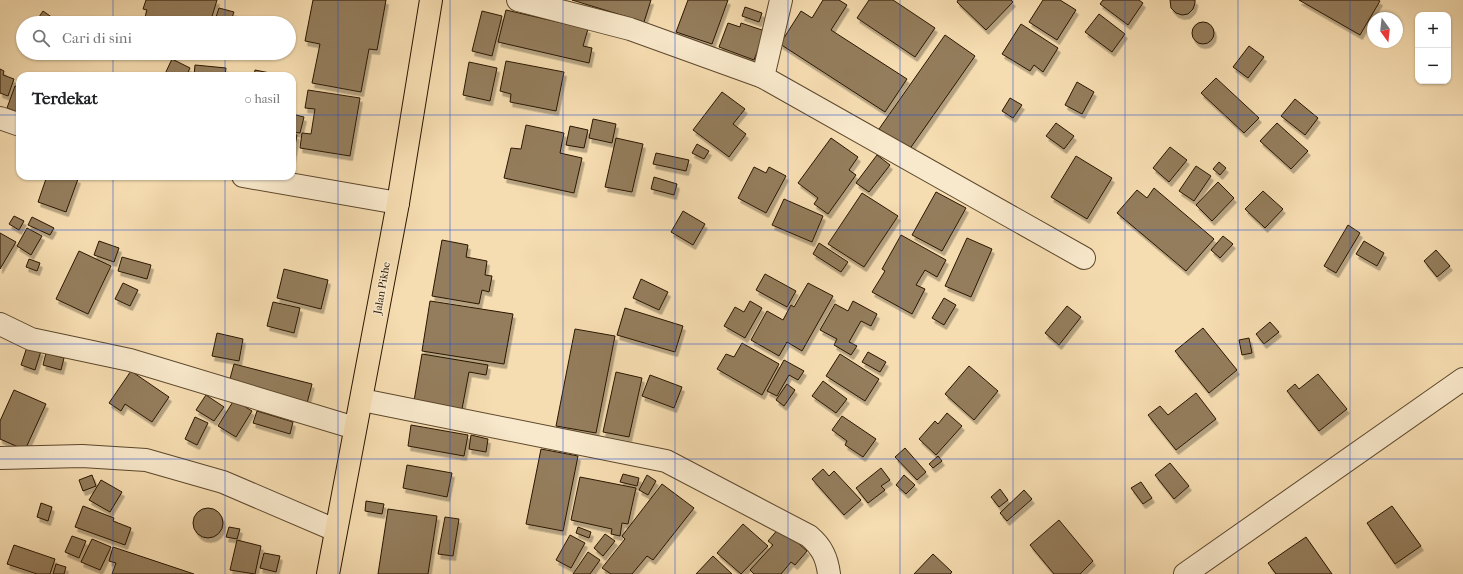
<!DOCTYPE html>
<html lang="id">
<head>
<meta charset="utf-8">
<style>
	:root { --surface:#fff; --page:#f6f6f6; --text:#202124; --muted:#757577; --line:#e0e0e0 }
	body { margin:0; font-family:"IM FELL French Canon",serif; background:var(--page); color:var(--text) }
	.controls { position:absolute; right:12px; top:12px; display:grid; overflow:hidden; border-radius:8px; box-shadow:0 1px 3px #0004 }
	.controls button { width:36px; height:36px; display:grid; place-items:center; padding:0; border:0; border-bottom:1px solid var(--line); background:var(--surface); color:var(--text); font:20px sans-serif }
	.compass { position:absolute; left:1367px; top:12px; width:36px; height:36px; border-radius:50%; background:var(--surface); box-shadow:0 1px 3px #0004; rotate:165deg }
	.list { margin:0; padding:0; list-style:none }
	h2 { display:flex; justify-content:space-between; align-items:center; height:52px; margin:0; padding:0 16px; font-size:17px }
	h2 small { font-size:13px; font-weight:400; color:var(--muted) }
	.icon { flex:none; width:22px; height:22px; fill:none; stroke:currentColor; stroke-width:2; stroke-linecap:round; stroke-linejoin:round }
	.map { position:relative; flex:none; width:1463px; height:574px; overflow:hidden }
	.search { position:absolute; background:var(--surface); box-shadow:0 1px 3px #0004; left:16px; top:16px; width:280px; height:44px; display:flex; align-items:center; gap:10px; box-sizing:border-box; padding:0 14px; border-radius:22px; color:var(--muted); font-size:15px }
	.panel { position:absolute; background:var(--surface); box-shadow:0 1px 3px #0004; left:16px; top:72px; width:280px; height:108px; border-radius:12px }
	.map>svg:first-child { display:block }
	.building { fill:#947d5c; stroke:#2a1600; filter:url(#shadow) }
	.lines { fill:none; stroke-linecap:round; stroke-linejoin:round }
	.street-casing { stroke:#5d482c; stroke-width:24 }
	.highway-casing { stroke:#2a1600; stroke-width:24 }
	.street { stroke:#f9e9cc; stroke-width:22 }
	.highway { stroke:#f6ddb1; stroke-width:22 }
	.grid { fill:none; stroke:#1d4ed8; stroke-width:1; stroke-opacity:0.55 }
	.labels { text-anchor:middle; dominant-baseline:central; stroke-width:3; stroke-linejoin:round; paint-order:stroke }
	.street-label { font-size:11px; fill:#2a1600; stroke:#f9e9cc }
</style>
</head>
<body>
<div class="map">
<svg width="1463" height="574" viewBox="0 0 1463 574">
	<defs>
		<filter id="shadow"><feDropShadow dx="2.5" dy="4.5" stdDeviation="0" flood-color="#0004"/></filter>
	</defs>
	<rect width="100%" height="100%" fill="#f6ddb1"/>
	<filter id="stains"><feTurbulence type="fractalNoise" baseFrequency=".005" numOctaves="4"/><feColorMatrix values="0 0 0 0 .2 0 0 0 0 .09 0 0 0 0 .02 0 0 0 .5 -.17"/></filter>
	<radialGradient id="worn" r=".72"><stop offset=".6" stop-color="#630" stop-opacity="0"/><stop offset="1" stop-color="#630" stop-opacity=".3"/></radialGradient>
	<g class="building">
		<path d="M146 0H217L210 23H168L145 17 147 10 143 9Z"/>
		<path d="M313 0H386L377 50 369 49 361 92 312 83 320 44 305 41Z"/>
		<path d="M572 0H651L644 22Z"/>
		<path d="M688 0H728L712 44 676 32Z"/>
		<path d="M823 0H839L847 5 831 30 907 79 885 112 780 44 801 11 812 18Z"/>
		<path d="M869 0H893L935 28 915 57 857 18Z"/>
		<path d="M958 0H1011L1013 2 986 30 957 2Z"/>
		<path d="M1043 0H1060L1076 10 1057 40 1029 22Z"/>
		<path d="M1103 0H1139L1143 3 1128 25 1100 4Z"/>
		<path d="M1170 0H1195V3L1193 9 1188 14 1182 15 1176 13 1171 8Z"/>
		<path d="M1299 0H1378L1380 1 1360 35Z"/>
		<path d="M745 7 762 13 759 22 742 16Z"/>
		<path d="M219 8 234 12 230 23H214Z"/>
		<path d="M506 10 588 29 583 46 592 48 589 63 498 42Z"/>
		<path d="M43 11 60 23H35Z"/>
		<path d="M482 11 502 16 492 56 472 51Z"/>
		<path d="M1099 14 1125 34 1112 52 1085 32Z"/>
		<circle cx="1203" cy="33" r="11"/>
		<path d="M728 23 740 27 741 23 765 31 754 60 719 47Z"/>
		<path d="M1021 24 1058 48 1043 72 1034 65 1030 71 1002 54Z"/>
		<path d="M945 35 975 56 909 150 879 129Z"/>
		<path d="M1249 46 1264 57 1248 78 1233 67Z"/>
		<path d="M172 59 190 68 186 76H164Z"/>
		<path d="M506 61 564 72 556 111 510 102 511 94 500 91Z"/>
		<path d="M469 62 497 68 490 101 463 95Z"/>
		<path d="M195 65 226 68 225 76 194 75Z"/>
		<path d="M0 69 4 71 3 75 14 79 8 96 0 93Z"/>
		<path d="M255 70 285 76H254Z"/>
		<path d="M1216 78 1259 118 1244 133 1201 93Z"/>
		<path d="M1077 82 1094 92 1082 114 1065 105Z"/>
		<path d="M15 86 20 88V113L7 108Z"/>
		<path d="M308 90 360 98 350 156 300 148 302 133 311 134 315 109 305 108Z"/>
		<path d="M722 92 745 109 733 124 746 134 729 157 693 130Z"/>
		<path d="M1010 98 1022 105 1013 118 1002 111Z"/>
		<path d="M1295 99 1318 118 1305 135 1281 116Z"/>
		<path d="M292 114 304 117 300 133 292 132Z"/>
		<path d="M593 119 616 124 612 143 589 138Z"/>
		<path d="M1056 123 1074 136 1064 149 1046 136Z"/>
		<path d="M1277 123 1308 151 1291 169 1260 141Z"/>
		<path d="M526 125 564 133 560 153 582 158 574 193 504 178 511 148 521 149Z"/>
		<path d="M570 126 588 130 584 148 566 145Z"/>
		<path d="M292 134 297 135 292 162Z"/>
		<path d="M616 138 643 144 632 192 605 187Z"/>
		<path d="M831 138 858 157 849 170 856 175 828 214 814 204 818 198 798 183Z"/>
		<path d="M697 144 709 151 704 159 692 153Z"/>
		<path d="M1170 147 1187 160 1169 182 1153 168Z"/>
		<path d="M656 153 689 160 686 171 653 164Z"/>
		<path d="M877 155 890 165 869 192 856 183Z"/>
		<path d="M1076 156 1112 178 1087 219 1051 197Z"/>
		<path d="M1219 162 1226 168 1220 175 1213 169Z"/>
		<path d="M1196 166 1211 176 1194 201 1179 191Z"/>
		<path d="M754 167 766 173 769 167 786 176 766 213 738 198Z"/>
		<path d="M47 176H70L78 179 66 212 38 202Z"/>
		<path d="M654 177 677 184 674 195 651 189Z"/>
		<path d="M1218 182 1234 198 1212 221 1196 205Z"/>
		<path d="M1154 188 1214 239 1186 271 1117 213 1137 190 1147 198Z"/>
		<path d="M1263 191 1283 209 1265 228 1245 209Z"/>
		<path d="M936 192 966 208 942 251 912 235Z"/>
		<path d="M862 193 898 216 864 267 828 244Z"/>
		<path d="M784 199 823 216 812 242 772 225Z"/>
		<path d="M683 211 705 224 693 245 671 232Z"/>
		<path d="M14 216 24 221 19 230 9 224Z"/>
		<path d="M32 217 54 228 50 235 28 225Z"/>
		<path d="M1348 225 1360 233 1336 273 1324 266Z"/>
		<path d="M27 228 42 236 31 255 17 246Z"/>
		<path d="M0 233 16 242 0 269Z"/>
		<path d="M901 235 946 260 937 277 925 270 916 285 925 289 912 314 872 292 885 271 882 269Z"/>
		<path d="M1223 236 1233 244 1220 258 1211 250Z"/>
		<path d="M967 238 992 249 971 297 945 286Z"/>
		<path d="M442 240 468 245 466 257 487 261 485 275 492 276 489 292 482 290 479 304 432 296Z"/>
		<path d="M99 241 119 248 114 262 94 255Z"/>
		<path d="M1364 241 1384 253 1377 266 1356 254Z"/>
		<path d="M819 243 848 262 841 272 813 254Z"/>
		<path d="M1436 250 1450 266 1437 277 1424 261Z"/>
		<path d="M79 251 111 266 88 314 56 299Z"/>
		<path d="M122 257 151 265 147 279 118 271Z"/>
		<path d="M29 259 40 263 37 271 26 267Z"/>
		<path d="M284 269 328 280 321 309 277 298Z"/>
		<path d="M765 274 796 291 787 307 756 290Z"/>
		<path d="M641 279 668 292 659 310 633 298Z"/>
		<path d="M123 283 138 290 130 306 115 299Z"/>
		<path d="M808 283 833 296 802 351 787 342 779 356 751 340 767 311 783 320 791 305 794 307Z"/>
		<path d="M944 298 956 305 944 325 932 318Z"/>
		<path d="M430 301 513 314 504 364 422 351Z"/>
		<path d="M750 301 762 308 745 338 724 326 735 307 744 312Z"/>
		<path d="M853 301 877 314 871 326 861 321 849 342 857 346 851 355 834 345 837 339 820 330 835 304 848 311Z"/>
		<path d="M273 302 300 308 294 333 267 326Z"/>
		<path d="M1067 306 1081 317 1059 345 1045 333Z"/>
		<path d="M625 308 683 326 675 352 617 335Z"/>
		<path d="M1270 322 1279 332 1264 344 1256 334Z"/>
		<path d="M1203 328 1237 370 1209 393 1175 351Z"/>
		<path d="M575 329 615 336 596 433 556 426Z"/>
		<path d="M217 333 243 339 239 361 212 356Z"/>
		<path d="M1249 338 1252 353 1242 355 1239 340Z"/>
		<path d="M742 343 779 364 762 395 717 369 726 354 734 357Z"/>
		<path d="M27 347 41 351 35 370 21 365Z"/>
		<path d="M868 352 886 362 880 372 862 362Z"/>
		<path d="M46 353 64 358 61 370 43 365Z"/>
		<path d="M422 354 488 365 486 375 469 372 462 409 414 401Z"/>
		<path d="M840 354 879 379 865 401 826 376Z"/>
		<path d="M784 360 804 371 798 380 789 375 777 396 767 391Z"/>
		<path d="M234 364 312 384 306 407 228 386Z"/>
		<path d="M969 366 998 391 974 420 945 394Z"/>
		<path d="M131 371 169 397 152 422 125 404 121 411 109 403Z"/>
		<path d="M616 372 642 378 629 437 603 432Z"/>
		<path d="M1318 374 1347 409 1319 431 1287 391 1295 384 1299 389Z"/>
		<path d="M650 375 682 387 674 408 642 396Z"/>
		<path d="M823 381 847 399 836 413 812 396Z"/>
		<path d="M787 384 795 390 784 406 776 400Z"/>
		<path d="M14 390 46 404 25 450 0 439V421Z"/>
		<path d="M1196 393 1216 419 1176 450 1148 415 1160 406 1168 415Z"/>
		<path d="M206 395 224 407 214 421 196 410Z"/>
		<path d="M234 400 252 411 236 437 218 426Z"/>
		<path d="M257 411 293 422 290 434 253 423Z"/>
		<path d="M947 413 962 426 936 455 919 439 935 421 938 424Z"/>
		<path d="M842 416 876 439 863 457 845 445 847 441 832 430Z"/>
		<path d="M195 417 208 423 197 445 185 439Z"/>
		<path d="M411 425 468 435 464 456 408 446Z"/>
		<path d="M471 435 488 439 486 452 469 449Z"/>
		<path d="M905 448 926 472 917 480 895 457Z"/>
		<path d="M541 449 578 456 563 531 526 524Z"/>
		<path d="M938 456 942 461 933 468 929 464Z"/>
		<path d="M1170 463 1189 486 1174 499 1155 475Z"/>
		<path d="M407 465 452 473 447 497 403 488Z"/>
		<path d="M881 468 890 480 881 486 885 490 868 503 856 488Z"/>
		<path d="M823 469 829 476 834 471 861 500 844 515 812 479Z"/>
		<path d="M623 474 639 478 637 486 620 482Z"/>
		<path d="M92 475 96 486 83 491 79 480Z"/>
		<path d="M647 475 656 481 648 495 639 490Z"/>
		<path d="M904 475 915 485 906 494 896 485Z"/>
		<path d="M580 477 636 488 628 524 622 523 620 536 611 534 612 529 571 520Z"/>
		<path d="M101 480 122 492 110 512 89 500Z"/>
		<path d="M1141 482 1152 498 1143 504 1131 488Z"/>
		<path d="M662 484 694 508 653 560 647 556 632 574H611L602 568 625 539 622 536Z"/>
		<path d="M1000 489 1008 500 999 507 991 497Z"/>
		<path d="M1024 490 1032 499 1007 521 1000 513Z"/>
		<path d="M366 501 384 504 382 514 365 511Z"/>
		<path d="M41 503 52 507 48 521 37 517Z"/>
		<path d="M83 506 114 518 113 521 131 528 125 545 75 527Z"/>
		<path d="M1392 506 1421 546 1395 564 1367 523Z"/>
		<circle cx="208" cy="523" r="15"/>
		<path d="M388 509 437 516 428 574H378Z"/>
		<path d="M445 517 459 519 453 556 438 554Z"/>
		<path d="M1059 520 1093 561 1080 574H1054L1030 545Z"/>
		<path d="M743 524 768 546 741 574 717 553Z"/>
		<path d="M229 527 240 529 237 539 226 537Z"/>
		<path d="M578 527 591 532 589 538 576 533Z"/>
		<path d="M780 527 807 551 795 565 791 562 781 574H754L750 570 773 545 768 541Z"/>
		<path d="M605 534 615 541 603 556 594 548Z"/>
		<path d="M570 535 585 543 571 568 556 560Z"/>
		<path d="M72 536 86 541 79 558 65 552Z"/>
		<path d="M1306 537 1332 574H1276L1268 563Z"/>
		<path d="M92 539 111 547 100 570 81 562Z"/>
		<path d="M237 540 261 546 255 574 230 570Z"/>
		<path d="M14 545 55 559 50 574H37L7 564Z"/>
		<path d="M113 547 194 574H112L116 563 109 561Z"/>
		<path d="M588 552 600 560 590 574H573Z"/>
		<path d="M264 553 280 556 276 572 260 568Z"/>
		<path d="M933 554 952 572 950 574H914Z"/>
		<path d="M713 556 732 574H696Z"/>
		<path d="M56 564 66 567 64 574H53Z"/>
	</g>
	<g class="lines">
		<defs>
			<g id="street">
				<path d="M518 0 630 29 763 77 1084 258"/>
				<path d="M763 77 781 0"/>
				<path d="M0 118 20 125"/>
				<path d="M243 176 398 203"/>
				<path d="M0 324 31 339 130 360 355 428"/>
				<path d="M362 400 666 461 809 536C822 547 827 558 829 574"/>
				<path d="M0 458 82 456 146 460 223 482 335 530"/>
				<path d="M1185 574 1463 379"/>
			</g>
			<path id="highway" d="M328 574 398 203 431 0"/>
		</defs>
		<use href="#street" class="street-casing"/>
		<use href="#highway" class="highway-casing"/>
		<use href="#street" class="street"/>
		<use href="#highway" class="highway"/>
	</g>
	<path class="grid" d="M113 0V23M225 0V23M338 0V574M450 0V574M563 0V574M675 0V574M788 0V574M900 0V574M1013 0V574M1125 0V574M1238 0V574M1350 0V574M113 53V76M225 53V76M0 115H20M292 115H1463M113 176V574M225 176V574M0 230H1463M0 344H1463M0 459H1463"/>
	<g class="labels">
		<g class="street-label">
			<text transform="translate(382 288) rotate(-80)">Jalan Pikhe</text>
		</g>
	</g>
	<rect width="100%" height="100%" filter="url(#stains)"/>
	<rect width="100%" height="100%" fill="url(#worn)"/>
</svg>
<div class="controls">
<button>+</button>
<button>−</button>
</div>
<svg class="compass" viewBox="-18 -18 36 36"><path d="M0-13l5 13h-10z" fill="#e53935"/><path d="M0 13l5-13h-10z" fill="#757577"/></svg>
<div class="search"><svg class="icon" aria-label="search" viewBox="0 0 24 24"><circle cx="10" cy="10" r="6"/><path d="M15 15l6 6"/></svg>Cari di sini</div>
<section class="panel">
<h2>Terdekat<small>0 hasil</small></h2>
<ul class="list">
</ul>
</section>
</div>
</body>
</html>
